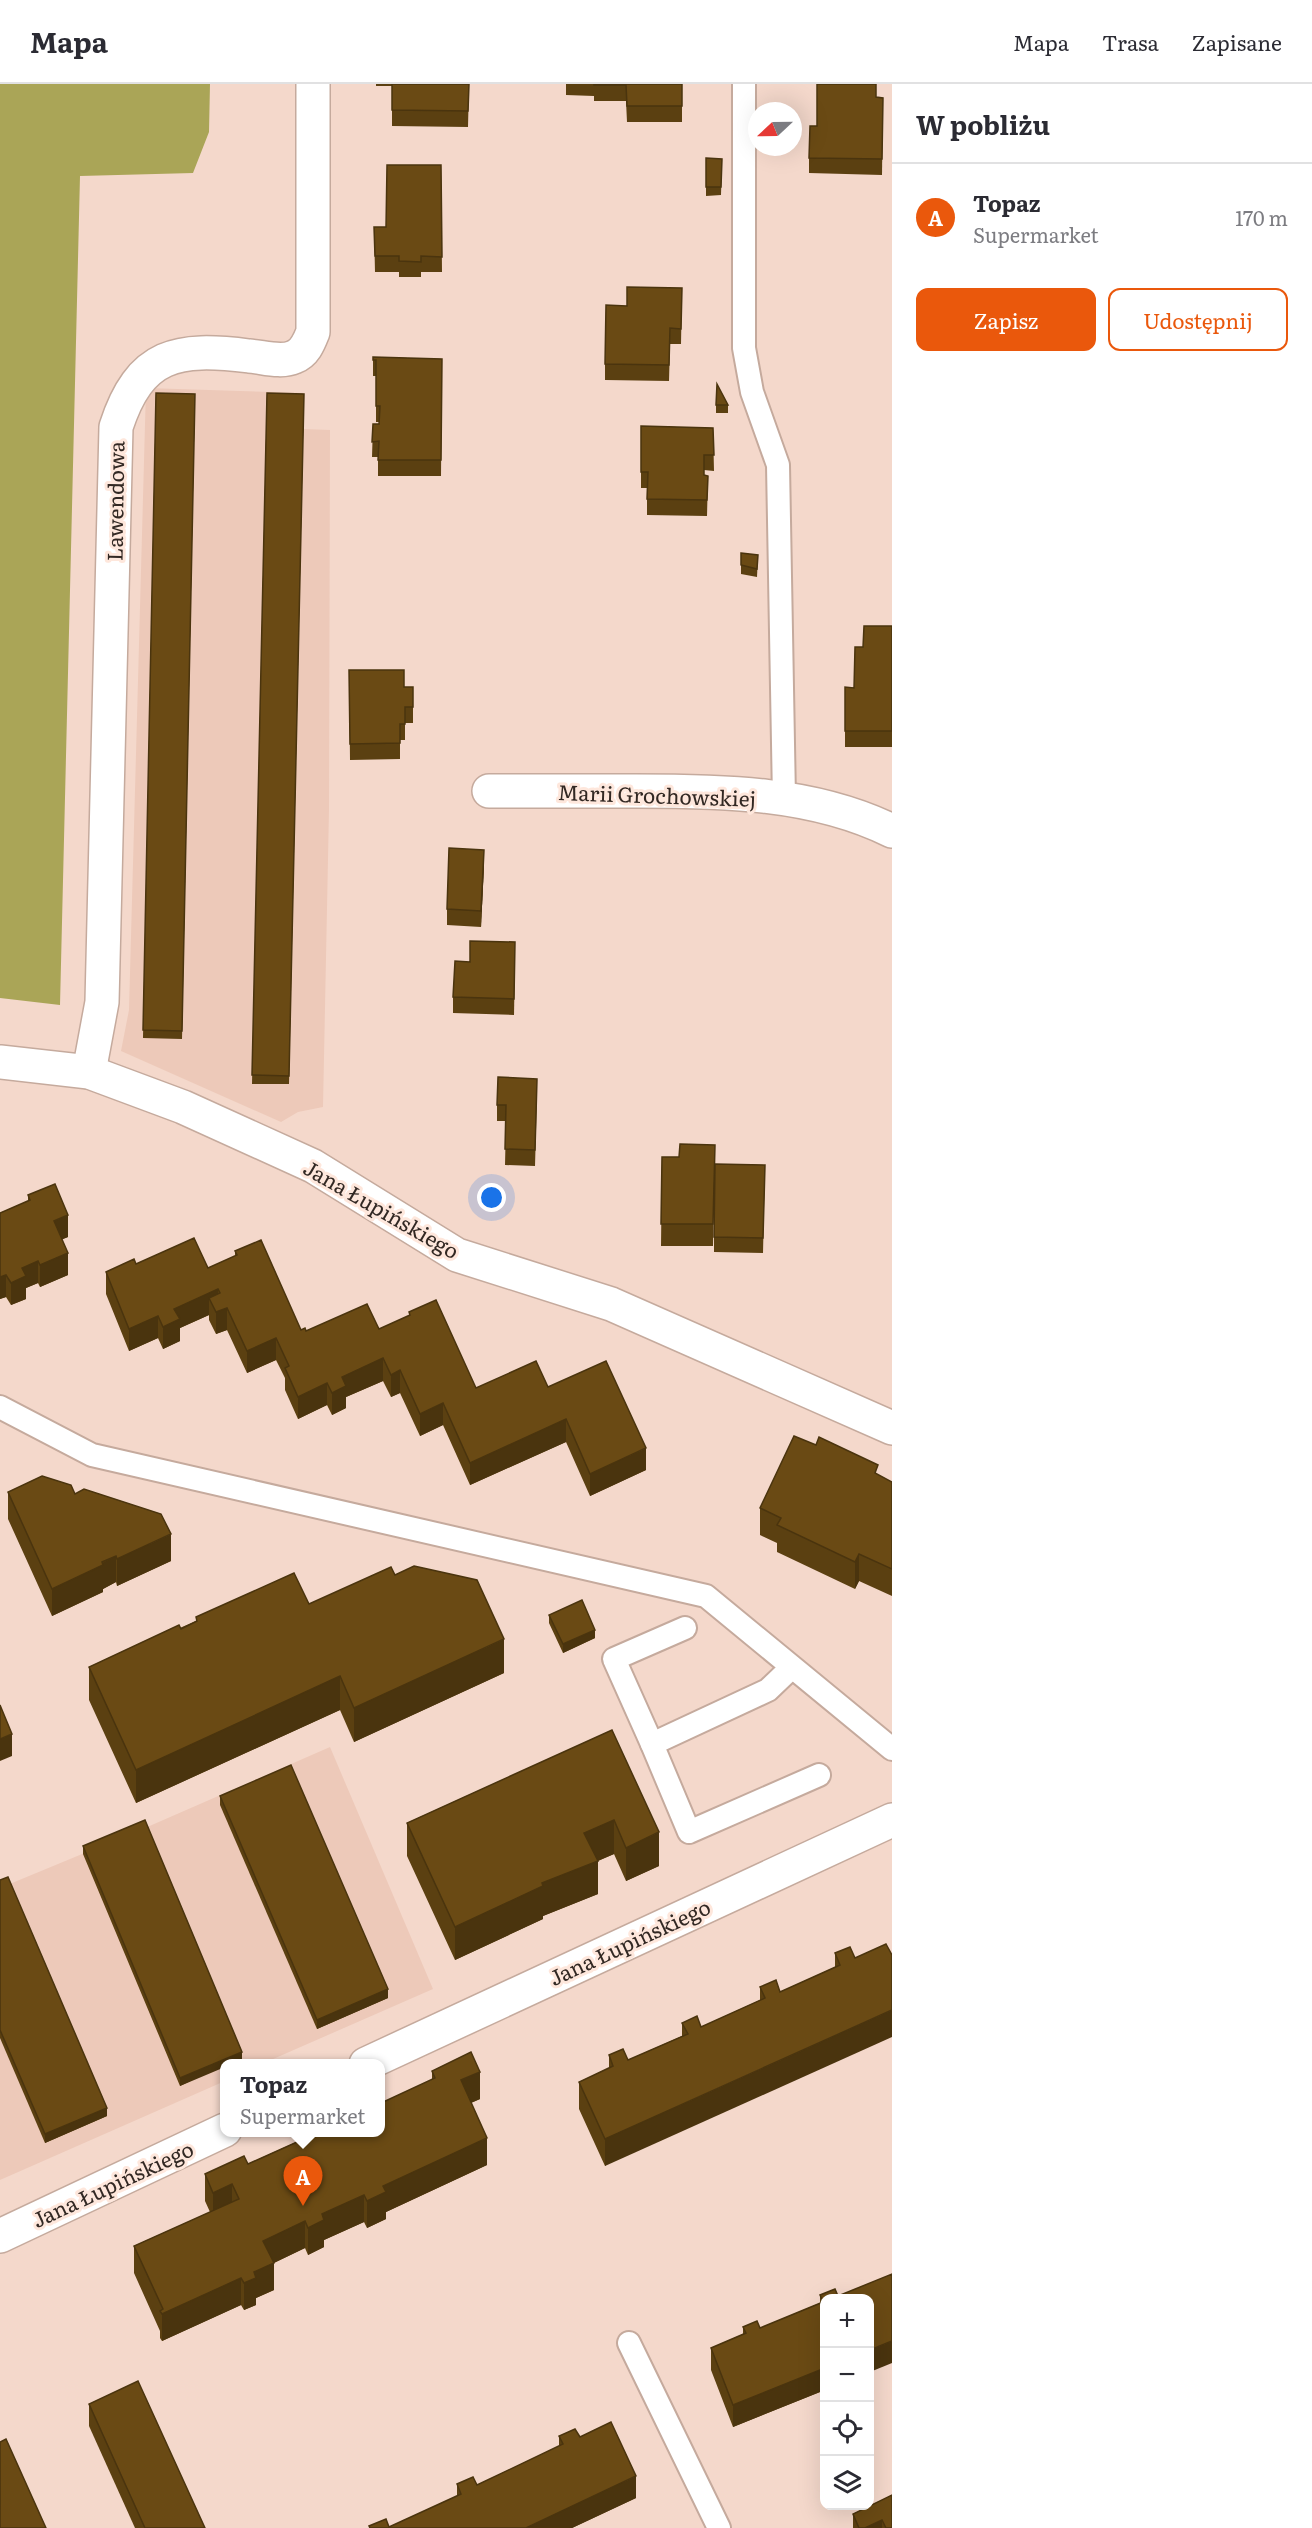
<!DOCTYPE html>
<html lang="pl">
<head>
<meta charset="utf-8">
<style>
	:root { --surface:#fff; --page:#f2f2f3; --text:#2b2b33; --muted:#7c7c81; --line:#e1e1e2; --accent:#ea580c }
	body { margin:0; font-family:Literata,serif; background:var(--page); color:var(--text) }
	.controls { position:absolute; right:18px; bottom:18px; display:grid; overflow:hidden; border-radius:12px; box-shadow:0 6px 24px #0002 }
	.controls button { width:54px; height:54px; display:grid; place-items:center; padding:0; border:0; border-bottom:2px solid var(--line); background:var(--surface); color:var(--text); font:30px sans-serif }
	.compass { position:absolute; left:748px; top:18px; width:54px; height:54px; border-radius:50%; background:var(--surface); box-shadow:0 6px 24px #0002; rotate:248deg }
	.you { position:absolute; left:492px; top:1114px; width:21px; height:21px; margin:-15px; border:4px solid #fff; border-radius:50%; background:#1a73e8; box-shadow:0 0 0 9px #1a73e833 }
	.badge { display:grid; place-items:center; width:39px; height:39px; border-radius:50%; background:var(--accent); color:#fff; font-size:20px; font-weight:700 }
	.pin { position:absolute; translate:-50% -50px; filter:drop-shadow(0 2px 3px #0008) }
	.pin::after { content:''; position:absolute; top:32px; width:21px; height:18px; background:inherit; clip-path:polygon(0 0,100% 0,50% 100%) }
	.popup { position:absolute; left:220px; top:1975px; width:165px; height:78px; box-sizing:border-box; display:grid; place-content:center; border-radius:12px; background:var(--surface); filter:drop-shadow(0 2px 4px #0005); font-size:20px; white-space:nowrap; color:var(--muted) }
	.popup b { font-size:22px; color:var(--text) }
	.popup::after { content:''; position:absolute; left:50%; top:100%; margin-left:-12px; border:12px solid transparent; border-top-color:var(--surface) }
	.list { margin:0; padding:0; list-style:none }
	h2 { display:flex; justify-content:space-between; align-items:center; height:78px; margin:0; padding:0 24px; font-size:26px }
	h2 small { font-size:20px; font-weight:400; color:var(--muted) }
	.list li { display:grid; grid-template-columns:39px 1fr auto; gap:18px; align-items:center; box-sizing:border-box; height:108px; padding:0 24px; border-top:2px solid var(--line) }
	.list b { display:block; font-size:22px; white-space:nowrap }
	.list p { margin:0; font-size:20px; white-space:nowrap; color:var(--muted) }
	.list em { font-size:20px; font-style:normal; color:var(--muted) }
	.actions { display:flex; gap:12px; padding:18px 24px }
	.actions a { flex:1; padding:14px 0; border:2px solid var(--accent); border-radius:12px; text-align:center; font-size:21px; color:var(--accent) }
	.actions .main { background:var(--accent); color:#fff }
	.icon { flex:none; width:33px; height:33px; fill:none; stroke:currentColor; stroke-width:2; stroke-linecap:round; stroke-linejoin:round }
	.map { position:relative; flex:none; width:892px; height:2444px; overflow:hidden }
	header { display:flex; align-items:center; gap:36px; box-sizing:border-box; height:84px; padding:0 30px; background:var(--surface); border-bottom:2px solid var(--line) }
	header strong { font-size:28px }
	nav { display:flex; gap:33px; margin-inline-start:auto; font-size:21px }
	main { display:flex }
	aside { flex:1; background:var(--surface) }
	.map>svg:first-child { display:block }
	.built { fill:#edc9b9 }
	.forest { fill:#aaa557 }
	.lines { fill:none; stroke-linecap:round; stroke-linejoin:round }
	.lane-casing { stroke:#c5aa9d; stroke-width:26 }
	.street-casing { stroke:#c5aa9d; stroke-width:36 }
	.lane { stroke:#fff; stroke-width:22 }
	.street { stroke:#fff; stroke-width:33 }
	.wall { fill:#5b4011 }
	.shaded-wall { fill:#4a340e }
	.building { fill:#6a4a14; stroke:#4a340e; stroke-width:1.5 }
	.labels { text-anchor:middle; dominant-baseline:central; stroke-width:6; stroke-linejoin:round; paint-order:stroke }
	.street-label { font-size:21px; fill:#322823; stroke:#fee7dc }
</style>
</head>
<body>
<header>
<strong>Mapa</strong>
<nav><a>Mapa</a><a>Trasa</a><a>Zapisane</a></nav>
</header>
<main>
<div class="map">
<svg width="892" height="2444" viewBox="0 0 892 2444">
	<rect width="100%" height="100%" fill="#f4d8cb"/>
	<g class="built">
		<path d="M146 304 304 309 303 345 330 346 329 725 323 1023 298 1028 281 1038 121 967 129 926Z"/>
		<path d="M330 1663 433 1905 264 1979 225 1980V1997L0 2096V1804L145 1744Z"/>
	</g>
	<path class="forest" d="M0 0H210L209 48 193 89 80 92 60 921 0 914Z"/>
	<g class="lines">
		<defs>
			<g id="lane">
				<path d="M744 0V264L752 308 778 381 784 715"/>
				<path d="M0 1323 92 1371 706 1512 892 1665"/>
				<path d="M791 1584 768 1606 652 1660 689 1748 819 1691"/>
				<path d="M652 1660 614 1575 685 1544"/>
				<path d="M629 2259 719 2444"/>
			</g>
			<g id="street">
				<path d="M489 707C538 707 587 707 636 707 722 707 813 708 892 747"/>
				<path d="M0 978 89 988 183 1023 313 1082 457 1171 611 1220 892 1344"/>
				<path d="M89 988 102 918 116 343C140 269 177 263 249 272 263 273 281 279 294 273 305 269 309 258 313 248V0"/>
				<path d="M366 1980 892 1736"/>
				<path d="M0 2152 225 2046"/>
			</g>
		</defs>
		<use href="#lane" class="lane-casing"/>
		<use href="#street" class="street-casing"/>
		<use href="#lane" class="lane"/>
		<use href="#street" class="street"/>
	</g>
	<g class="wall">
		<path d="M376 0H469L468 43 392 42V2H376Z"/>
		<path d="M566 0H682V38H627L626 17H594V12L566 11Z"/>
		<path d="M876 13 883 14 882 91 809 89V74L817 42Z"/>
		<path d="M706 74 722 75 721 111 706 112Z"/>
		<path d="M441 81 442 188H421V193H399V188H375L374 143H386Z"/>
		<path d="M682 204 681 260H670L669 297 605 296V280L627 222Z"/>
		<path d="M373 273 442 275 441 392H378V373H372L373 340H379V338H376V292H373Z"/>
		<path d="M156 309 195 310 182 955 143 954Z"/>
		<path d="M267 309 304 310 289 1000H252Z"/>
		<rect x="716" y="321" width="12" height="8"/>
		<path d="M641 342 713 344 714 387 704 386V391L708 392 707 432 647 431V404H641Z"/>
		<path d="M741 469 758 471 757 493 741 490Z"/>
		<path d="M892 542V663H845V603L854 604 863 563Z"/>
		<path d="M349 586 404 603H413V639H405V656H400V675L350 676Z"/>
		<path d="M484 781 481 843 447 841V825Z"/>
		<path d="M515 874 514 931 453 929V913L470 878Z"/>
		<path d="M537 1011 535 1082 505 1081 506 1037H497V1021Z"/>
		<path d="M662 1073 715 1080 765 1081 763 1169 714 1168V1103L713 1162H661Z"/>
		<path d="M28 1111 68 1153 62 1155 68 1191 40 1203 38 1199 26 1204V1215L11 1221 6 1213 0 1215V1129L28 1117Z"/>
		<path d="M235 1167 301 1246 306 1247 379 1245 409 1232V1228L476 1304 548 1303 646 1386 590 1412 566 1358 470 1401 443 1341 420 1352 400 1309 391 1313 383 1297 346 1313V1324L332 1331 327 1321 298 1335 285 1306V1294L276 1276 247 1289 227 1246 216 1250 209 1236V1231L180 1244V1257L163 1265 158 1254 129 1267 106 1210V1188L136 1180 208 1184 235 1172Z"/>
		<path d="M816 1361 892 1398V1512L859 1497 855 1505 777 1468V1459L760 1451V1424Z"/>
		<path d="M8 1408 75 1410 171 1477 117 1502 116 1498 103 1505V1508L52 1532 8 1435Z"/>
		<path d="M395 1491 504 1589 354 1658 340 1626 136 1719 89 1616V1583L196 1537V1533L309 1520Z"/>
		<path d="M549 1531 595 1554 563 1569 549 1539Z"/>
		<path d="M612 1646 659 1782 626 1797 614 1770 598 1777V1810L543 1832V1835L455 1876 407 1772V1739Z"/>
		<path d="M220 1712 388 1914 317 1945 220 1721Z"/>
		<path d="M83 1762 242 1976 235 1980H225L180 2002 83 1770Z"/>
		<path d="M0 1796 107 2032 45 2059 0 1954Z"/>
		<path d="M835 1869 855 1874 605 2082 579 2025V1998L609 1984V1971L628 1976 682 1952V1939L701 1943 760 1916V1903L780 1908 835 1883Z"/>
		<path d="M432 1987 480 2015 471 2019 487 2081 386 2128V2135L367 2144 364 2138 324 2156V2163L308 2171 305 2164 274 2179V2206L256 2214V2221L244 2226 241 2221 162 2257 160 2254V2247L134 2189V2162L210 2128 205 2117V2090L248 2080 432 1996Z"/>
		<path d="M835 2205 825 2306 733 2343 711 2286V2264L743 2250V2243L760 2244 820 2219V2211Z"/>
		<path d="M89 2320 205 2444H135L89 2342Z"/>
		<path d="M559 2352 580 2353 636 2414 572 2444H369V2442L389 2443 457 2412V2400L477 2401 559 2362Z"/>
		<path d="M892 2411V2444H853V2430Z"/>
	</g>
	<g class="shaded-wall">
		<path d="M484 766V781L481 843V827Z"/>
		<path d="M68 1131V1153L54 1159V1137Z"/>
		<path d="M68 1169V1191L40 1203V1181Z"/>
		<path d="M38 1177V1199L26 1204V1215L11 1221V1199L22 1184Z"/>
		<path d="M6 1191V1213L0 1215V1193Z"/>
		<path d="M218 1205V1227L209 1214V1231L180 1244V1257L163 1265V1243L174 1225Z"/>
		<path d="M227 1224V1246L216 1250V1228Z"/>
		<path d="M158 1232V1254L129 1267V1245Z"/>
		<path d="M276 1254V1276L247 1289V1267Z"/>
		<path d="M383 1274V1297L346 1313V1324L332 1331V1309L342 1293Z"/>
		<path d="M400 1286V1309L391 1313V1291Z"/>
		<path d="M327 1299V1321L298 1335V1313Z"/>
		<path d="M443 1319V1341L420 1352V1330Z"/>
		<path d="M566 1335V1358L470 1401V1379Z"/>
		<path d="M646 1364V1386L590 1412V1390Z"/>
		<path d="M171 1450V1477L117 1502V1475Z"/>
		<path d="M859 1470V1497L855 1505V1478Z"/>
		<path d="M116 1472V1498L103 1505V1508L52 1532V1505Z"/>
		<path d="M595 1546V1554L563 1569V1560Z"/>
		<path d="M504 1555V1589L354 1658V1624Z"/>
		<path d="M340 1592V1626L136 1719V1686Z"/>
		<path d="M12 1650V1672L0 1677V1655Z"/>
		<path d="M614 1736V1770L595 1778 598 1777V1810L543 1832V1835L455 1876V1843L542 1799 584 1749Z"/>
		<path d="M659 1748V1782L626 1797V1764Z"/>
		<path d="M388 1905V1914L317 1945V1936Z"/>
		<path d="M892 1926V1953L605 2082V2055Z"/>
		<path d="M242 1968V1976L235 1980H225V1983L180 2002V1994Z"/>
		<path d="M480 1988V2015L461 2023V1996Z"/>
		<path d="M107 2024V2032L45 2059V2050Z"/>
		<path d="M487 2054V2081L386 2128V2135L367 2144V2117L383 2102Z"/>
		<path d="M232 2100V2127L213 2135V2109Z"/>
		<path d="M364 2111V2138L324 2156V2163L308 2171V2144L322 2130Z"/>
		<path d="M305 2137V2164L263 2184V2157Z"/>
		<path d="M274 2179V2206L256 2214V2221L244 2226V2199L254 2188Z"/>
		<path d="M241 2194V2221L162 2257V2230Z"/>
		<path d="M892 2257V2279L870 2288V2266Z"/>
		<path d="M825 2284V2306L733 2343V2321Z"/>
		<path d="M636 2392V2414L572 2444H526Z"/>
		<path d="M882 2436V2444H865Z"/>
	</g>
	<g class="building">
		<path d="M392 0H469L468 27 392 26Z"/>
		<path d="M594 0H682V22H627L626 1H594Z"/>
		<path d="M817 0H876V13L883 14 882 75 809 74 810 42H817Z"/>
		<path d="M706 74 722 75 721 103H706Z"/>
		<path d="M387 81H441L442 173 421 172V178L399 177V172H375L374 143H386Z"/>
		<path d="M627 203 682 204 681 245 670 244 669 281 605 280 606 221 627 222Z"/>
		<path d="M373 273 442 275 441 376H378L379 357 372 358 373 340H379L380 322H376V276H373Z"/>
		<path d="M717 300 728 321H716Z"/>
		<path d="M156 309 195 310 182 947 143 946Z"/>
		<path d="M267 309 304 310 289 992 252 991Z"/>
		<path d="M641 342 713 344 714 371H704V391L708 392 707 416 647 415 648 388H641Z"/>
		<path d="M741 469 758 471 757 485 741 481Z"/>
		<path d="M864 542H892V647H845V603L854 604 855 563H863Z"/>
		<path d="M349 586H404V603H413V623H405V640H400V659L350 660Z"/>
		<path d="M449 764 484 766 481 827 447 825Z"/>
		<path d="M470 857 515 858 514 915 453 913 455 877 470 878Z"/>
		<path d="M498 993 537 995 535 1066 505 1065 506 1021H497Z"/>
		<path d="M680 1060 715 1061 713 1140H661L662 1073H679Z"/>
		<path d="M715 1080 765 1081 763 1154 714 1153Z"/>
		<path d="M55 1100 68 1131 54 1137 68 1169 40 1181 38 1177 22 1184 26 1192 11 1199 6 1191 0 1193V1129L30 1116 28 1111Z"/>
		<path d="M194 1154 208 1184 237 1171 235 1167 261 1156 301 1246 305 1244 306 1247 367 1220 379 1245 410 1231 409 1228 436 1216 476 1304 536 1277 548 1303 606 1277 646 1364 590 1390 566 1335 470 1379 443 1319 420 1330 400 1286 391 1291 383 1274 342 1293 346 1302 332 1309 327 1299 298 1313 285 1284 289 1282 276 1254 247 1267 227 1224 216 1228 209 1214 220 1209 218 1205 174 1225 180 1235 163 1243 158 1232 129 1245 106 1188 134 1175 136 1180Z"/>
		<path d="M794 1352 816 1361 819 1353 878 1381 875 1389 892 1398V1485L859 1470 855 1478 777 1441 781 1434 760 1424Z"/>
		<path d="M42 1392 71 1401 75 1410 84 1405 161 1430 171 1450 117 1475 116 1472 102 1478 103 1481 52 1505 8 1408Z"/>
		<path d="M414 1482 477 1496 504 1555 354 1624 340 1592 136 1686 89 1583 179 1541 181 1545 197 1537 196 1533 294 1489 309 1520 391 1483 395 1491Z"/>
		<path d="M582 1516 595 1546 563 1560 549 1531Z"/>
		<path d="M0 1621 12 1650 0 1655Z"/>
		<path d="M612 1646 659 1748 626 1764 614 1736 584 1749 598 1777 542 1799 543 1802 455 1843 407 1739Z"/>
		<path d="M291 1681 388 1905 317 1936 220 1712Z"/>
		<path d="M145 1736 242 1968 180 1994 83 1762Z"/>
		<path d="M8 1793 107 2024 45 2050 0 1946V1796Z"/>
		<path d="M886 1860 892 1871V1926L605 2055 579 1998 613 1982 609 1971 623 1965 628 1976 688 1950 682 1939 697 1932 701 1943 765 1914 760 1903 776 1896 780 1908 840 1881 835 1869 850 1863 855 1874Z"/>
		<path d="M471 1968 480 1988 461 1996 487 2054 383 2102 386 2108 367 2117 364 2111 322 2130 324 2136 308 2144 305 2137 263 2157 274 2179 254 2188 256 2194 244 2199 241 2194 162 2230 160 2227 163 2225 134 2162 239 2115 232 2100 213 2109 205 2090 244 2072 248 2080 317 2049H381V2019L435 1994 432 1987Z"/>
		<path d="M892 2190V2257L870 2266V2214H825V2284L733 2321 711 2264 746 2249 743 2243 757 2237 760 2244 823 2218 820 2211 835 2205 838 2212Z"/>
		<path d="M138 2297 205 2444H145L89 2320Z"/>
		<path d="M611 2338 636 2392 526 2444H370L369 2442 386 2435 389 2443 461 2410 457 2400 473 2393 477 2401 563 2360 559 2352 575 2345 580 2353Z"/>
		<path d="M6 2355 46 2444H0V2358Z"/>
		<path d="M892 2411V2444H886L882 2436 865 2444H859L853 2430Z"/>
	</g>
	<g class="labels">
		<g class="street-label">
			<text transform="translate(114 417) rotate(-89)">Lawendowa</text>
			<text transform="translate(657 710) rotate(2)">Marii Grochowskiej</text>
			<text transform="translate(382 1124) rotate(30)">Jana Łupińskiego</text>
			<text transform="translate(629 1857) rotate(-25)">Jana Łupińskiego</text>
			<text transform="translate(112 2099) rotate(-25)">Jana Łupińskiego</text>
		</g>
	</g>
</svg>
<div class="controls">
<button>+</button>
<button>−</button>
<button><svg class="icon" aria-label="locate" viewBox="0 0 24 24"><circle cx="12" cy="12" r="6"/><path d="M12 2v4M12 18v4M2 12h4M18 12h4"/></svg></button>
<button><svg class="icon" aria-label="layers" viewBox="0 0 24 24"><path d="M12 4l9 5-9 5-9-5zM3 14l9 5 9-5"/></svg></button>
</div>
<svg class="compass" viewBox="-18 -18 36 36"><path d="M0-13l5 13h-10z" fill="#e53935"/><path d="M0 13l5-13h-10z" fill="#7c7c81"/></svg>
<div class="you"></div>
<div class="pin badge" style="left:303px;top:2122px">A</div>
<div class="popup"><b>Topaz</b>Supermarket</div>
</div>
<aside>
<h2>W pobliżu<small></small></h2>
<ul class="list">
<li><span class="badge">A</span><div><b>Topaz</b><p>Supermarket</p></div><em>170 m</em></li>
</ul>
<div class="actions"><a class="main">Zapisz</a><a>Udostępnij</a></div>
</aside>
</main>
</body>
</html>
